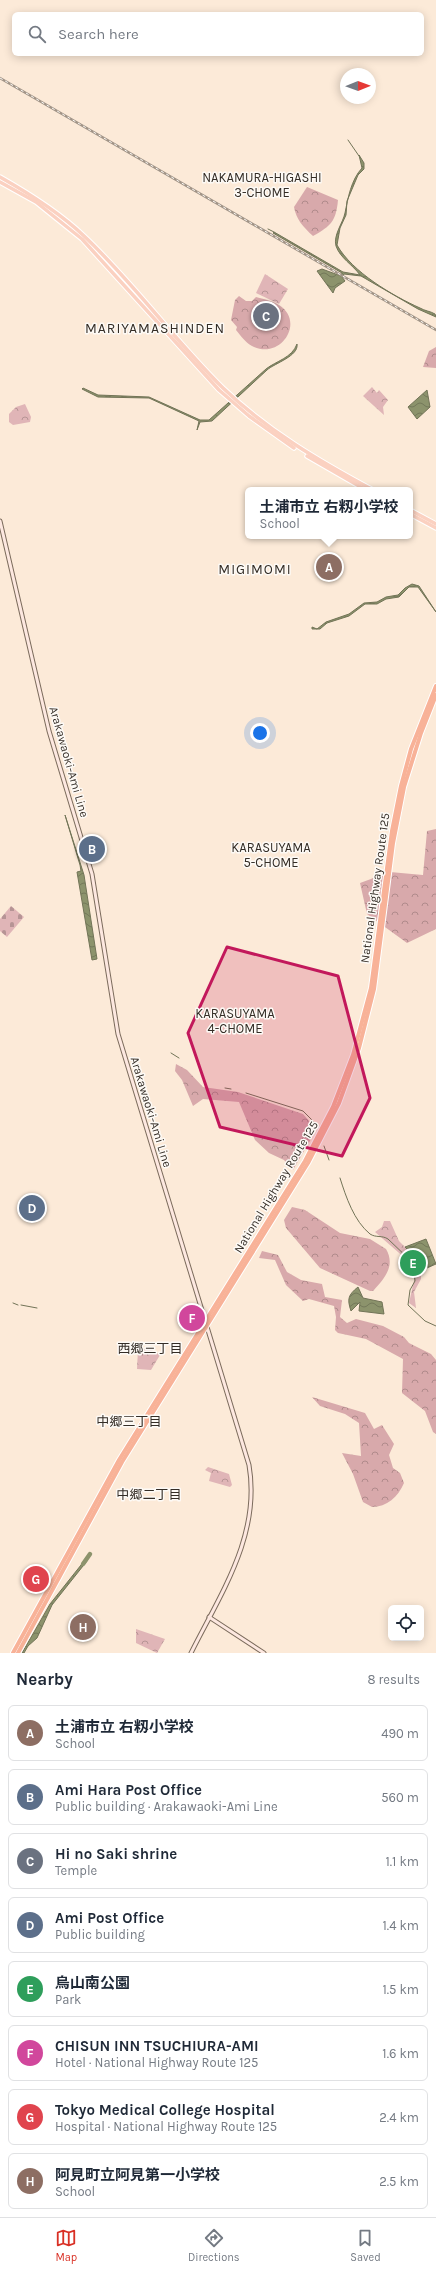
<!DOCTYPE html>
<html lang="en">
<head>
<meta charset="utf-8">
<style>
	:root { --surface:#fff; --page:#f6f6f7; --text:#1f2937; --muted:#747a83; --line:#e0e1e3; --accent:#d93025 }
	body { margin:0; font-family:Karla,"Noto Sans JP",sans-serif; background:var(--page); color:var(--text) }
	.controls { position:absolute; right:12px; bottom:12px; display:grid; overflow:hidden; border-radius:6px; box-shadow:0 2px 10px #0003 }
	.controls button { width:36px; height:36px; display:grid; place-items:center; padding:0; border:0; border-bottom:1px solid var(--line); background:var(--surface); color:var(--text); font:20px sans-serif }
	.compass { position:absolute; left:340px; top:68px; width:36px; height:36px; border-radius:50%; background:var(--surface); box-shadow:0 2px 10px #0003; rotate:89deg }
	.you { position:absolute; left:260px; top:733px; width:14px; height:14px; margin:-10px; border:3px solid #fff; border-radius:50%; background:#1a73e8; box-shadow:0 0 0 6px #1a73e833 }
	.badge { display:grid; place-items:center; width:26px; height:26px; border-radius:50%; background:var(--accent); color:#fff; font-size:13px; font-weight:700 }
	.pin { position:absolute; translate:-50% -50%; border:2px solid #fff; box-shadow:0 1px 4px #0006 }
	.popup { position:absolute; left:245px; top:487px; width:168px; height:52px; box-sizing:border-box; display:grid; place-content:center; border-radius:6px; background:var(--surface); filter:drop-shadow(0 1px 3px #0005); font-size:13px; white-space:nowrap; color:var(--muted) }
	.popup b { font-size:15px; color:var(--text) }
	.popup::after { content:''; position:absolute; left:50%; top:100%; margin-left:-8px; border:8px solid transparent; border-top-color:var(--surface) }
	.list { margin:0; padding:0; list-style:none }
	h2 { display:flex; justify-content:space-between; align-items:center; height:52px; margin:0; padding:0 16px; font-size:17px }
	h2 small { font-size:13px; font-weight:400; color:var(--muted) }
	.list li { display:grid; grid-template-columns:26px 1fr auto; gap:12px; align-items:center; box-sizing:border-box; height:56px; margin:0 8px 8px; padding:0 8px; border:1px solid var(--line); border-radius:6px }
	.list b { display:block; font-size:15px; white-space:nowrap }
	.list p { margin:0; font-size:13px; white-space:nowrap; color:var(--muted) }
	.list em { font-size:13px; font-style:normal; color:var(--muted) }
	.icon { flex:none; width:22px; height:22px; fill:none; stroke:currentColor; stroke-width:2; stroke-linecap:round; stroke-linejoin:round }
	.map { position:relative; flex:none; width:436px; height:1653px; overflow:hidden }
	.search { position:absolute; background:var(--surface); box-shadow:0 2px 10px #0003; left:12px; right:12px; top:12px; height:44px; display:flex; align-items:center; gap:10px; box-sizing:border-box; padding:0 14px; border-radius:6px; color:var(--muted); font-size:15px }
	.sheet { height:564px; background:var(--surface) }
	nav { display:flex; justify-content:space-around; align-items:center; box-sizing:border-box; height:56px; border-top:1px solid var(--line); background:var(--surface); font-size:11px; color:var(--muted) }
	nav a { display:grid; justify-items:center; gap:2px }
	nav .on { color:var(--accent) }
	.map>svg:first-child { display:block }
	.forest { fill:url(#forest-crowns) }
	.cemetery { fill:url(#cemetery-stones) }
	.park { fill:url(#park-crowns) }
	.water { fill:url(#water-waves); stroke:#727457 }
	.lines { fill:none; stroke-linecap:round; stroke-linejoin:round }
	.stream { stroke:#727457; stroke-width:1 }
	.river { stroke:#8c936c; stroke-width:4.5 }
	.secondary-casing { stroke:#7b6b5c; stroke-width:5 }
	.primary-casing { stroke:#fff; stroke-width:5.5 }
	.highway-casing { stroke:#fff; stroke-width:6 }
	.secondary { stroke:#fde8e0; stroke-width:3 }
	.primary { stroke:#fbd1c1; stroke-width:3.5 }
	.highway { stroke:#f8b298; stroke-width:4 }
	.rail-casing { stroke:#a19487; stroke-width:2.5 }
	.rail { stroke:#fdfaf6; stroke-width:1; stroke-dasharray:3; stroke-linecap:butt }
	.marked { fill:#c2185b; fill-opacity:0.2; stroke:#c2185b; stroke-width:3; stroke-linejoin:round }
	.labels { text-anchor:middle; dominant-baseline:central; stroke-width:3; stroke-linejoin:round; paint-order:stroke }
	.street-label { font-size:12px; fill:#342d26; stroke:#fdfaf6 }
	.neighbourhood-label { font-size:13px; fill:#342d26; stroke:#fdfaf6 }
	.quarter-label { font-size:14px; letter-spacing:1px; fill:#342d26; stroke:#fdfaf6 }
</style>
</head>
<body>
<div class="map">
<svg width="436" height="1653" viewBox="0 0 436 1653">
	<defs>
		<pattern id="forest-crowns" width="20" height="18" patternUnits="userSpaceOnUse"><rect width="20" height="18" fill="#d8a9ab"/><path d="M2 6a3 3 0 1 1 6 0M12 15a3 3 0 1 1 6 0" fill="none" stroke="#b08a8b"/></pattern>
		<pattern id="cemetery-stones" width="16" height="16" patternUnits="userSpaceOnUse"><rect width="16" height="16" fill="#e0b5b7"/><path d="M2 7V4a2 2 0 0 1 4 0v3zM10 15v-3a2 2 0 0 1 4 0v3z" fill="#b69495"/></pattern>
		<pattern id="park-crowns" width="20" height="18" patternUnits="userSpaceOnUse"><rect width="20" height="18" fill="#e0b5b7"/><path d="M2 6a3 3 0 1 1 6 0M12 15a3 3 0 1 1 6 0" fill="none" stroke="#b69495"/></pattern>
		<pattern id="water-waves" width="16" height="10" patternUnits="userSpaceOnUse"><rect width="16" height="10" fill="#8c936c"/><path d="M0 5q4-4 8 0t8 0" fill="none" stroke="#737859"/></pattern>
	</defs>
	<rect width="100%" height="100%" fill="#fcead8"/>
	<g class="forest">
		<path d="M307 187 338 200C336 221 331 226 313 236 303 227 296 219 294 207Z"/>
		<path d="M239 296 246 301H252L256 297C263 299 273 301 279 305 306 322 280 361 252 346 245 342 241 336 236 330L237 327 231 320 235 300Z"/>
		<path d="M436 347V368L423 367 429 351Z"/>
		<path d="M436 829V929L407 943 367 914 360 883 390 872 423 875 427 831Z"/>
		<path d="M176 1064 187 1070 203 1087 238 1092 303 1114 311 1123 314 1134 293 1170 284 1160 269 1153 255 1140 239 1102 203 1099 193 1106 182 1080 175 1071Z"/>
		<path d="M292 1207 305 1210 340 1233 370 1239 386 1249C396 1266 384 1279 373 1291H370L320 1268 286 1228 284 1220Z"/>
		<path d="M262 1251 278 1255 287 1272 301 1280 322 1284 325 1297 342 1300 340 1317 347 1323 356 1319 383 1326 404 1337 409 1343 431 1354 436 1360V1434L433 1432 425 1411 402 1393 403 1359 366 1339 338 1333 335 1330 336 1317 334 1306 309 1299 303 1301 286 1285 275 1260 259 1258Z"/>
		<path d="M312 1397 365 1413 374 1429 382 1425 394 1444 389 1455 393 1468 400 1473 404 1483C398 1497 387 1507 372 1507L363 1502 353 1474 342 1453 361 1456 359 1423 345 1414 320 1406Z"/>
	</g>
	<path class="cemetery" d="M11 906 24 917 7 937 0 931V919Z"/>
	<g class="park">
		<path d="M265 274 288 289 279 304 256 293Z"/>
		<path d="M372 387 377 393 379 390 388 400 383 407 384 415 363 396Z"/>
		<path d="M25 404 31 417 30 422 13 425 9 422V414L16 407Z"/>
		<path d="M384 1221H390L399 1241 414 1256 421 1270V1279L414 1292 416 1308 409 1303 415 1276 406 1259 375 1232 382 1227Z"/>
		<path d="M138 1349H150L160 1355 151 1370 137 1369Z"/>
		<path d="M208 1467 229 1474 232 1485 230 1487 209 1481 211 1473 205 1470Z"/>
		<path d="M136 1629 165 1639 157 1653 136 1643Z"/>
	</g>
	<g class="water">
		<path d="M359 155 364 163V169L358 175 347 201 346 215 340 228 337 245C352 272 393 296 420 308 425 311 430 311 435 314L436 317 418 309 361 276 344 274 342 277 345 281 335 288 333 293 317 271 322 269 341 276 342 273 273 233 274 232 343 272 360 275C353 265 340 258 336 246 333 235 343 223 345 213 348 198 351 180 362 168Z"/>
		<path d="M297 344C299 356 275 363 267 370L212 421 200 422 197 430 199 421 149 398 98 397 82 389 83 388 98 395 149 397 200 420H209L266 369C276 361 292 358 297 344Z"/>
		<path d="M427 390 430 407 417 419 408 407Z"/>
		<path d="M412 584 419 586 436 612 418 587H409L399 597 386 599 377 604H365L349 616 327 623 320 629H312V627L317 629 326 622 349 614 364 603 377 602 386 597 398 595 405 588Z"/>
		<path d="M65 815 84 875 97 959 92 960 77 872 81 871 80 865Z"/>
		<path d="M426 1239 436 1264 420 1271 414 1256 405 1247Z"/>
		<path d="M358 1287 363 1298 382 1302 384 1314 359 1311 360 1302 351 1311C347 1299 348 1295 358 1287Z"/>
		<path d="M85 1560 87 1561 52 1605 37 1638 28 1646 24 1653H22L50 1604Z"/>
	</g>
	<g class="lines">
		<g class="stream">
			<path d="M348 140 359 156"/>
			<path d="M268 229 274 232"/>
			<path d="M171 1053 179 1058"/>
			<path d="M225 1088 231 1089"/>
			<path d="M246 1093 303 1111 316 1124"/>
			<path d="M324 1146 329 1160"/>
			<path d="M340 1178C346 1197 354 1221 370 1234 376 1238 382 1235 388 1239L410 1260 414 1271 415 1281 410 1290 408 1305 425 1321 436 1326"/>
			<path d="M13 1303 18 1305"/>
			<path d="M21 1305 37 1308"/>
		</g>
		<path class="river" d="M83 1564 90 1554"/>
		<defs>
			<g id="secondary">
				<path d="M0 521 49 731 92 874 118 1034 249 1465C261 1535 221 1593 191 1653"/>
				<path d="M209 1617 264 1653"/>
			</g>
			<g id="primary">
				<path d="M0 177C30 194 59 212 84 236 134 283 174 340 223 388 268 431 319 461 373 490"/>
				<path d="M0 182 36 202 82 239 219 390 249 416 294 448"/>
				<path d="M307 456 366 490"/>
				<path d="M410 510 436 524"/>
				<path d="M410 514 436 528"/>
			</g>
			<g id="highway">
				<path d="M13 1653 119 1460 305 1161 333 1107 353 1055 371 988 392 831 401 786 411 749 436 686"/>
				<path d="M18 1653 122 1462 308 1163 339 1103 359 1048 374 989 393 843 404 787 421 733 436 695"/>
			</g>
		</defs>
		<use href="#secondary" class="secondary-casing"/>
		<use href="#primary" class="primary-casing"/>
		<use href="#highway" class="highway-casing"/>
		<use href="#secondary" class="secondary"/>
		<use href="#primary" class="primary"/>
		<use href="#highway" class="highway"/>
		<defs>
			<path id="rail" d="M0 78 436 330"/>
		</defs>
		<use href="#rail" class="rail-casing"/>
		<use href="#rail" class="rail"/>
	</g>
	<path class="marked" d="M227 947 338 976 370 1098 342 1156 220 1127 188 1033Z"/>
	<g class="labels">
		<g class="street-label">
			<text transform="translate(69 762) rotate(74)">Arakawaoki-Ami Line</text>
			<text transform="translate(375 888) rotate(-82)">National Highway Route 125</text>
			<text transform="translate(151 1112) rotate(73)">Arakawaoki-Ami Line</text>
			<text transform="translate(276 1187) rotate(-59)">National Highway Route 125</text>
		</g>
		<g class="neighbourhood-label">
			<text x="262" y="177">NAKAMURA-HIGASHI<tspan x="262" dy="15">3-CHOME</tspan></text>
			<text x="271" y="847">KARASUYAMA<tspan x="271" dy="15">5-CHOME</tspan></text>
			<text x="235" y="1013">KARASUYAMA<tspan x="235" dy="15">4-CHOME</tspan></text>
			<text x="150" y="1348">西郷三丁目</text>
			<text x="129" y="1421">中郷三丁目</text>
			<text x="149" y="1494">中郷二丁目</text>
		</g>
		<g class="quarter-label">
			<text x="155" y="328">MARIYAMASHINDEN</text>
			<text x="255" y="569">MIGIMOMI</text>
		</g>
	</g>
</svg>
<div class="controls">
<button><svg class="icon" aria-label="locate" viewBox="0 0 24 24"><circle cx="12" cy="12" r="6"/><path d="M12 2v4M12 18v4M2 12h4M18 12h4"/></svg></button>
</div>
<svg class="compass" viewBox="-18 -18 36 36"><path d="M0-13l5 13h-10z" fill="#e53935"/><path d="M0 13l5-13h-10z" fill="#747a83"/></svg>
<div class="you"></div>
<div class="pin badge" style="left:329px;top:567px;background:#8d6e63">A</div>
<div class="popup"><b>土浦市立 右籾小学校</b>School</div>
<div class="pin badge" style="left:92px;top:849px;background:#5c6f8a">B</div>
<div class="pin badge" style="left:266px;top:316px;background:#6b7280">C</div>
<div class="pin badge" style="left:32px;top:1208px;background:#5c6f8a">D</div>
<div class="pin badge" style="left:413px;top:1263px;background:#2e9e5b">E</div>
<div class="pin badge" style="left:192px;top:1318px;background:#d1479c">F</div>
<div class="pin badge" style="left:36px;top:1579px;background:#e0444e">G</div>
<div class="pin badge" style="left:83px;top:1627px;background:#8d6e63">H</div>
<div class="search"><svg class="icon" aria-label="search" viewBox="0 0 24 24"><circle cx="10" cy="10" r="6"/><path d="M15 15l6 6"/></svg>Search here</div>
</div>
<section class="sheet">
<h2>Nearby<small>8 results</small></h2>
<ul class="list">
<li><span class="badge" style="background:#8d6e63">A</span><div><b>土浦市立 右籾小学校</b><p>School</p></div><em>490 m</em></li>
<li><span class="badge" style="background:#5c6f8a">B</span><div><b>Ami Hara Post Office</b><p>Public building · Arakawaoki-Ami Line</p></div><em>560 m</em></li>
<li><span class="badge" style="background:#6b7280">C</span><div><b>Hi no Saki shrine</b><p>Temple</p></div><em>1.1 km</em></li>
<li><span class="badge" style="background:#5c6f8a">D</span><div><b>Ami Post Office</b><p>Public building</p></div><em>1.4 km</em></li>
<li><span class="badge" style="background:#2e9e5b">E</span><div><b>烏山南公園</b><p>Park</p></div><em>1.5 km</em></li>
<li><span class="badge" style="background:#d1479c">F</span><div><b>CHISUN INN TSUCHIURA-AMI</b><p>Hotel · National Highway Route 125</p></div><em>1.6 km</em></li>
<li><span class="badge" style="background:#e0444e">G</span><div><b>Tokyo Medical College Hospital</b><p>Hospital · National Highway Route 125</p></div><em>2.4 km</em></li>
<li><span class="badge" style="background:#8d6e63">H</span><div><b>阿見町立阿見第一小学校</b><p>School</p></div><em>2.5 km</em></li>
</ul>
</section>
<nav>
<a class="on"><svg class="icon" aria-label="map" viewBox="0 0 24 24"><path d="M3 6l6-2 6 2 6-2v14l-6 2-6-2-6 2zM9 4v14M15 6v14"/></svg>Map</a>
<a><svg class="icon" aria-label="directions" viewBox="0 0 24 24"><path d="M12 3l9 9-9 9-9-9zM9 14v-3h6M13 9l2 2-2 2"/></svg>Directions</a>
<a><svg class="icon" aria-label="saved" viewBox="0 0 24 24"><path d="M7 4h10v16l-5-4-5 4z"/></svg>Saved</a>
</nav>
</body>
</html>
